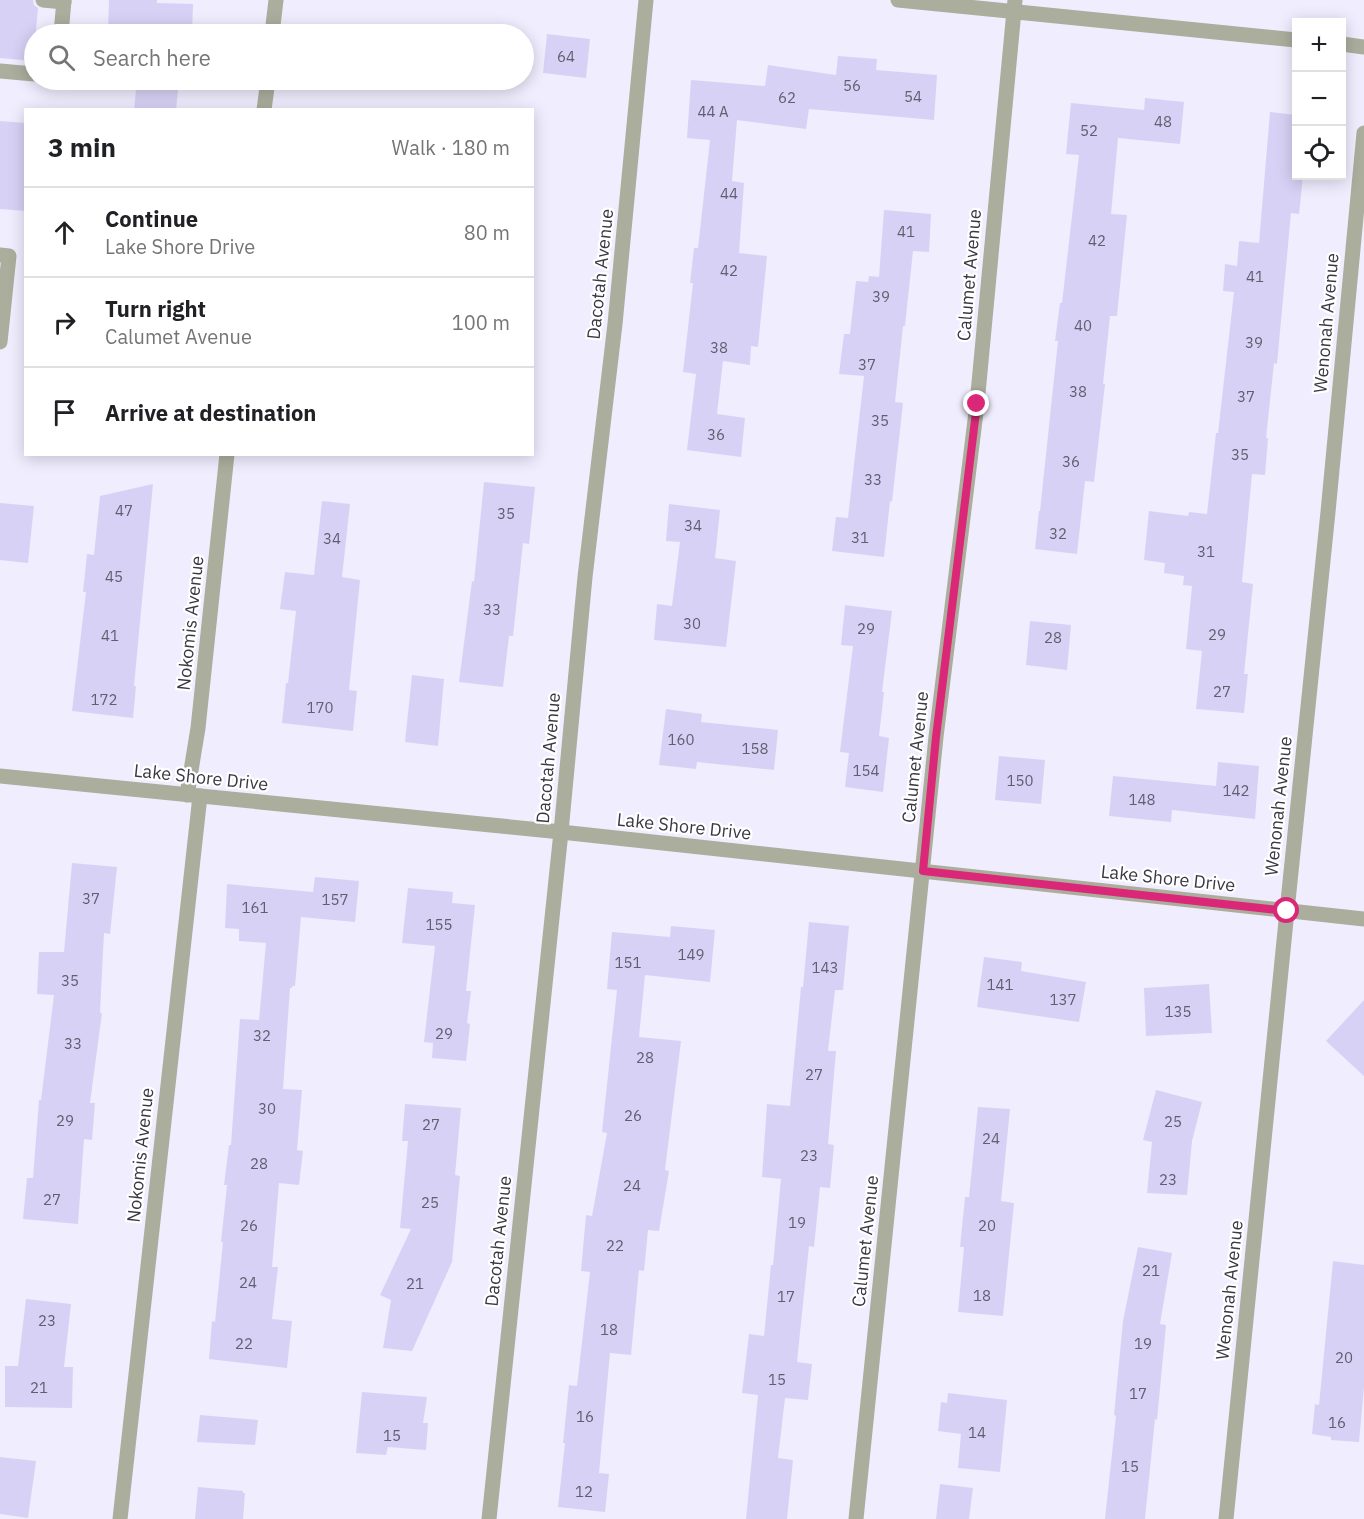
<!DOCTYPE html>
<html lang="en">
<head>
<meta charset="utf-8">
<style>
	:root { --surface:#fff; --page:#f6f6f6; --text:#202124; --muted:#757577; --line:#e0e0e0 }
	body { margin:0; font-family:"IBM Plex Sans",sans-serif; background:var(--page); color:var(--text) }
	.controls { position:absolute; right:18px; top:18px; display:grid; overflow:hidden; border-radius:0px; box-shadow:0 3px 15px #0003 }
	.controls button { width:54px; height:54px; display:grid; place-items:center; padding:0; border:0; border-bottom:2px solid var(--line); background:var(--surface); color:var(--text); font:30px sans-serif }
	.stop { position:absolute; width:18px; height:18px; margin:-14px; border:4px solid #db2777; border-radius:50%; background:#fff }
	.stop.end { background:#db2777; border-color:#fff; box-shadow:0 2px 6px #0008 }
	.list { margin:0; padding:0; list-style:none }
	h2 { display:flex; justify-content:space-between; align-items:center; height:78px; margin:0; padding:0 24px; font-size:26px }
	h2 small { font-size:20px; font-weight:400; color:var(--muted) }
	.list li { display:grid; grid-template-columns:39px 1fr auto; gap:18px; align-items:center; box-sizing:border-box; height:90px; padding:0 24px; border-top:2px solid var(--line) }
	.list b { display:block; font-size:22px; white-space:nowrap }
	.list p { margin:0; font-size:20px; white-space:nowrap; color:var(--muted) }
	.list em { font-size:20px; font-style:normal; color:var(--muted) }
	.icon { flex:none; width:33px; height:33px; fill:none; stroke:currentColor; stroke-width:2; stroke-linecap:round; stroke-linejoin:round }
	.map { position:relative; flex:none; width:1364px; height:1519px; overflow:hidden }
	.search { position:absolute; background:var(--surface); box-shadow:0 3px 15px #0003; left:24px; top:24px; width:510px; height:66px; display:flex; align-items:center; gap:15px; box-sizing:border-box; padding:0 21px; border-radius:33px; color:var(--muted); font-size:22px }
	.panel { position:absolute; background:var(--surface); box-shadow:0 3px 15px #0003; left:24px; top:108px; width:510px; height:348px; border-radius:0px }
	.map>svg:first-child { display:block }
	.building { fill:#d7d2f5 }
	.lines { fill:none; stroke-linecap:round; stroke-linejoin:round }
	.service { stroke:#abad9d; stroke-width:15 }
	.minor { stroke:#abad9d; stroke-width:15 }
	.tertiary { stroke:#abad9d; stroke-width:15 }
	.route { stroke:#db2777; stroke-width:8 }
	.labels { text-anchor:middle; dominant-baseline:central; stroke-width:4.5; stroke-linejoin:round; paint-order:stroke }
	.number-label { font-size:15px; fill:#615e70 }
	.street-label { font-size:18px; fill:#3a3843; stroke:#fff }
</style>
</head>
<body>
<div class="map">
<svg width="1364" height="1519" viewBox="0 0 1364 1519">
	<rect width="100%" height="100%" fill="#efedfe"/>
	<g class="building">
		<path d="M0 0H33L34 5 38 8 33 61 0 58Z"/>
		<path d="M109 0H157V3L193 4 192 34H108Z"/>
		<path d="M547 34 590 39 586 78 543 73Z"/>
		<path d="M838 56 877 59 876 70 937 75 934 120 809 109 806 129 737 120 732 181 744 183 739 253 767 256 758 347 751 346 750 365 723 361 717 414 745 418 741 457 687 450 696 374 683 372 693 283H690L694 248H698L710 140 687 138 691 80 765 86 768 65 836 75Z"/>
		<path d="M137 80H179L176 110H134Z"/>
		<path d="M1145 98 1184 102 1180 144 1118 138 1111 214 1127 215 1117 316H1110L1103 384H1105L1094 482 1085 481 1077 554 1035 549 1039 511H1040L1058 341H1055L1060 303H1062L1079 155 1066 154 1071 103 1144 110Z"/>
		<path d="M1270 112 1296 115V176H1303L1299 214 1291 213 1277 364 1274 363 1266 438H1268L1265 475 1252 474 1242 582 1253 584 1244 674H1248L1244 713 1196 709 1202 651 1186 649 1192 586 1183 585 1184 576 1164 573 1165 563 1144 560 1149 511 1188 516 1189 512 1207 514 1216 433H1218L1234 292 1223 291 1225 264 1237 266 1239 241 1259 243Z"/>
		<path d="M0 121 26 123V211L0 209Z"/>
		<path d="M884 210 931 214 929 252 913 251 905 326H903L895 402 903 403 892 502 890 501 884 557 832 551 836 517 848 518 864 376 839 374 844 334H850L856 281 868 282 869 276 879 277Z"/>
		<path d="M484 482 535 487 529 544 523 543 513 636H509L503 687 459 682 472 581 474 582Z"/>
		<path d="M153 484 134 686H136L133 718 72 711 86 592H83L87 554 94 555 100 496Z"/>
		<path d="M322 501 350 504 342 577 360 580 349 690 357 691 353 731 282 723 286 683H288L296 611 280 609 285 572 314 575Z"/>
		<path d="M0 503 34 506 28 563 0 560Z"/>
		<path d="M669 504 720 510 715 558 736 561 726 647 654 640 657 604 672 606 680 542 666 541Z"/>
		<path d="M845 605 892 611 882 692H884L879 736 889 738 883 792 845 787 849 753 840 752 853 646 841 645Z"/>
		<path d="M1030 621 1071 625 1067 670 1026 665Z"/>
		<path d="M412 675 444 679 438 746 405 742Z"/>
		<path d="M666 709 702 714 701 722 778 730 774 770 697 762 696 769 659 765Z"/>
		<path d="M999 756 1045 760 1041 804 995 800Z"/>
		<path d="M1218 762 1259 766 1255 819 1172 810 1171 822 1109 816 1113 776 1216 786Z"/>
		<path d="M72 863 117 867 110 934 104 933 100 1013H102L90 1103H95L92 1140 84 1139 78 1224 23 1219 27 1178H33L39 1100H41L54 995 37 994 39 952H64Z"/>
		<path d="M315 877 359 881 355 922 301 917 295 986H292V988H290L283 1089 302 1090 297 1150 303 1151 299 1185 279 1183 272 1267H278L272 1319 292 1321 287 1368 209 1359 212 1321 215 1322 223 1242H221L227 1185H224L229 1145H231L240 1019 259 1020 266 943 239 941V929L225 928 227 884 313 892Z"/>
		<path d="M408 888 453 892 452 903 475 905 466 991H471L467 1023 470 1024 466 1061 432 1058 433 1043 424 1042 435 946 402 943Z"/>
		<path d="M809 922 849 926 843 990H835L828 1051H836L828 1144 834 1145 830 1188 820 1187 814 1247 809 1246 797 1362 812 1364 808 1400 785 1398 778 1458 793 1460 787 1519H746L758 1395 742 1393 749 1334 764 1336 771 1265H773L781 1179 762 1177 767 1104 790 1106 801 987H803Z"/>
		<path d="M671 926 715 930 710 982 645 975 639 1037 681 1041 665 1170 669 1171 659 1231 648 1230 644 1271 639 1270 631 1355 610 1353 599 1473 609 1474 605 1512 558 1507 565 1443H563L569 1385 577 1386 590 1272 581 1271 586 1215 592 1216 607 1133 602 1132 617 990 607 989 612 932 670 937Z"/>
		<path d="M984 957 1022 962 1021 971 1086 982 1079 1022 977 1007Z"/>
		<path d="M1209 984 1212 1033 1146 1036 1144 988Z"/>
		<path d="M1364 1000V1076L1326 1041Z"/>
		<path d="M1156 1090 1202 1102 1192 1141 1187 1195 1147 1193 1152 1142 1143 1140Z"/>
		<path d="M405 1104 461 1108 455 1175 460 1176 452 1262 412 1351 383 1348 391 1300 380 1295 411 1229 400 1228 408 1141H402Z"/>
		<path d="M978 1107 1010 1109 1001 1201 1014 1203 1003 1316 958 1312 964 1247H960L965 1197H969Z"/>
		<path d="M1138 1247 1172 1253 1160 1324 1166 1325 1157 1420 1155 1419 1145 1519H1105L1116 1416 1114 1415 1123 1321Z"/>
		<path d="M1333 1261 1364 1265V1387L1359 1442 1331 1440V1437L1312 1434 1315 1404 1319 1405Z"/>
		<path d="M26 1299 71 1304 64 1367H73L72 1408 5 1407V1366H18Z"/>
		<path d="M362 1392 427 1397 423 1423H428L426 1450 388 1447 386 1455 356 1453Z"/>
		<path d="M948 1393 1007 1400 1000 1472 958 1468 961 1434 938 1431 941 1402 947 1403Z"/>
		<path d="M200 1415 258 1420 255 1445 197 1442Z"/>
		<path d="M0 1457 36 1461 28 1518 0 1514Z"/>
		<path d="M940 1484 973 1488 969 1519H936Z"/>
		<path d="M198 1487 243 1491V1493H245L243 1519H195Z"/>
	</g>
	<g class="lines">
		<g class="service">
			<path d="M43 0 64 2"/>
			<path d="M61 34 64 0"/>
			<path d="M0 71 34 74"/>
			<path d="M0 255 9 256 0 342"/>
		</g>
		<g class="minor">
			<path d="M898 0 1296 40"/>
			<path d="M272 34 276 0"/>
			<path d="M1342 44 1364 47"/>
			<path d="M264 110 268 80"/>
			<path d="M187 795 198 728 227 454"/>
			<path d="M120 1519 200 796"/>
			<path d="M489 1519 561 832 585 577 615 324 646 0"/>
			<path d="M856 1519 936 737 977 404 1015 0"/>
			<path d="M1226 1519 1287 911 1328 512 1364 133"/>
		</g>
		<path class="tertiary" d="M0 776 561 832 1364 919"/>
	</g>
	<g class="lines">
		<path class="route" d="M977 404 936 737 923 871 1287 911"/>
	</g>
	<g class="labels">
		<g class="number-label">
			<text x="566" y="56">64</text>
			<text x="852" y="85">56</text>
			<text x="913" y="96">54</text>
			<text x="787" y="97">62</text>
			<text x="713" y="111">44 A</text>
			<text x="1163" y="121">48</text>
			<text x="1089" y="130">52</text>
			<text x="729" y="193">44</text>
			<text x="906" y="231">41</text>
			<text x="1097" y="240">42</text>
			<text x="729" y="270">42</text>
			<text x="1255" y="276">41</text>
			<text x="881" y="296">39</text>
			<text x="1083" y="325">40</text>
			<text x="1254" y="342">39</text>
			<text x="719" y="347">38</text>
			<text x="867" y="364">37</text>
			<text x="1078" y="391">38</text>
			<text x="1246" y="396">37</text>
			<text x="880" y="420">35</text>
			<text x="716" y="434">36</text>
			<text x="1240" y="454">35</text>
			<text x="1071" y="461">36</text>
			<text x="873" y="479">33</text>
			<text x="124" y="510">47</text>
			<text x="506" y="513">35</text>
			<text x="693" y="525">34</text>
			<text x="1058" y="533">32</text>
			<text x="860" y="537">31</text>
			<text x="332" y="538">34</text>
			<text x="1206" y="551">31</text>
			<text x="114" y="576">45</text>
			<text x="492" y="609">33</text>
			<text x="692" y="623">30</text>
			<text x="866" y="628">29</text>
			<text x="1217" y="634">29</text>
			<text x="110" y="635">41</text>
			<text x="1053" y="637">28</text>
			<text x="1222" y="691">27</text>
			<text x="104" y="699">172</text>
			<text x="320" y="707">170</text>
			<text x="681" y="739">160</text>
			<text x="755" y="748">158</text>
			<text x="866" y="770">154</text>
			<text x="1020" y="780">150</text>
			<text x="1236" y="790">142</text>
			<text x="1142" y="799">148</text>
			<text x="91" y="898">37</text>
			<text x="335" y="899">157</text>
			<text x="255" y="907">161</text>
			<text x="439" y="924">155</text>
			<text x="691" y="954">149</text>
			<text x="628" y="962">151</text>
			<text x="825" y="967">143</text>
			<text x="70" y="980">35</text>
			<text x="1000" y="984">141</text>
			<text x="1063" y="999">137</text>
			<text x="1178" y="1011">135</text>
			<text x="444" y="1033">29</text>
			<text x="262" y="1035">32</text>
			<text x="73" y="1043">33</text>
			<text x="645" y="1057">28</text>
			<text x="814" y="1074">27</text>
			<text x="267" y="1108">30</text>
			<text x="633" y="1115">26</text>
			<text x="65" y="1120">29</text>
			<text x="1173" y="1121">25</text>
			<text x="431" y="1124">27</text>
			<text x="991" y="1138">24</text>
			<text x="809" y="1155">23</text>
			<text x="259" y="1163">28</text>
			<text x="1168" y="1179">23</text>
			<text x="632" y="1185">24</text>
			<text x="52" y="1199">27</text>
			<text x="430" y="1202">25</text>
			<text x="797" y="1222">19</text>
			<text x="249" y="1225">26</text>
			<text x="987" y="1225">20</text>
			<text x="615" y="1245">22</text>
			<text x="1151" y="1270">21</text>
			<text x="248" y="1282">24</text>
			<text x="415" y="1283">21</text>
			<text x="982" y="1295">18</text>
			<text x="786" y="1296">17</text>
			<text x="47" y="1320">23</text>
			<text x="609" y="1329">18</text>
			<text x="244" y="1343">22</text>
			<text x="1143" y="1343">19</text>
			<text x="1344" y="1357">20</text>
			<text x="777" y="1379">15</text>
			<text x="39" y="1387">21</text>
			<text x="1138" y="1393">17</text>
			<text x="585" y="1416">16</text>
			<text x="1337" y="1422">16</text>
			<text x="977" y="1432">14</text>
			<text x="392" y="1435">15</text>
			<text x="1130" y="1466">15</text>
			<text x="584" y="1491">12</text>
		</g>
		<g class="street-label">
			<text transform="translate(600 274) rotate(-84)">Dacotah Avenue</text>
			<text transform="translate(969 275) rotate(-85)">Calumet Avenue</text>
			<text transform="translate(1326 323) rotate(-85)">Wenonah Avenue</text>
			<text transform="translate(190 623) rotate(-84)">Nokomis Avenue</text>
			<text transform="translate(915 757) rotate(-84)">Calumet Avenue</text>
			<text transform="translate(548 758) rotate(-85)">Dacotah Avenue</text>
			<text transform="translate(201 777) rotate(6)">Lake Shore Drive</text>
			<text transform="translate(1278 806) rotate(-84)">Wenonah Avenue</text>
			<text transform="translate(684 826) rotate(6)">Lake Shore Drive</text>
			<text transform="translate(1168 878) rotate(6)">Lake Shore Drive</text>
			<text transform="translate(140 1155) rotate(-84)">Nokomis Avenue</text>
			<text transform="translate(498 1241) rotate(-84)">Dacotah Avenue</text>
			<text transform="translate(865 1241) rotate(-84)">Calumet Avenue</text>
			<text transform="translate(1229 1290) rotate(-84)">Wenonah Avenue</text>
		</g>
	</g>
</svg>
<div class="controls">
<button>+</button>
<button>−</button>
<button><svg class="icon" aria-label="locate" viewBox="0 0 24 24"><circle cx="12" cy="12" r="6"/><path d="M12 2v4M12 18v4M2 12h4M18 12h4"/></svg></button>
</div>
<div class="stop" style="left:1287px;top:911px"></div>
<div class="stop end" style="left:977px;top:404px"></div>
<div class="search"><svg class="icon" aria-label="search" viewBox="0 0 24 24"><circle cx="10" cy="10" r="6"/><path d="M15 15l6 6"/></svg>Search here</div>
<section class="panel">
<h2>3 min<small>Walk · 180 m</small></h2>
<ul class="list">
<li><svg class="icon" aria-label="ahead" viewBox="0 0 24 24"><path d="M12 20V5M6 11l6-6 6 6"/></svg><div><b>Continue</b><p>Lake Shore Drive</p></div><em>80 m</em></li>
<li><svg class="icon" aria-label="right" viewBox="0 0 24 24"><path d="M7 20v-9h11M14 6l5 5-5 5"/></svg><div><b>Turn right</b><p>Calumet Avenue</p></div><em>100 m</em></li>
<li><svg class="icon" aria-label="arrive" viewBox="0 0 24 24"><path d="M6 21V4h12l-3 4 3 4H6"/></svg><div><b>Arrive at destination</b></div></li>
</ul>
</section>
</div>
</body>
</html>
